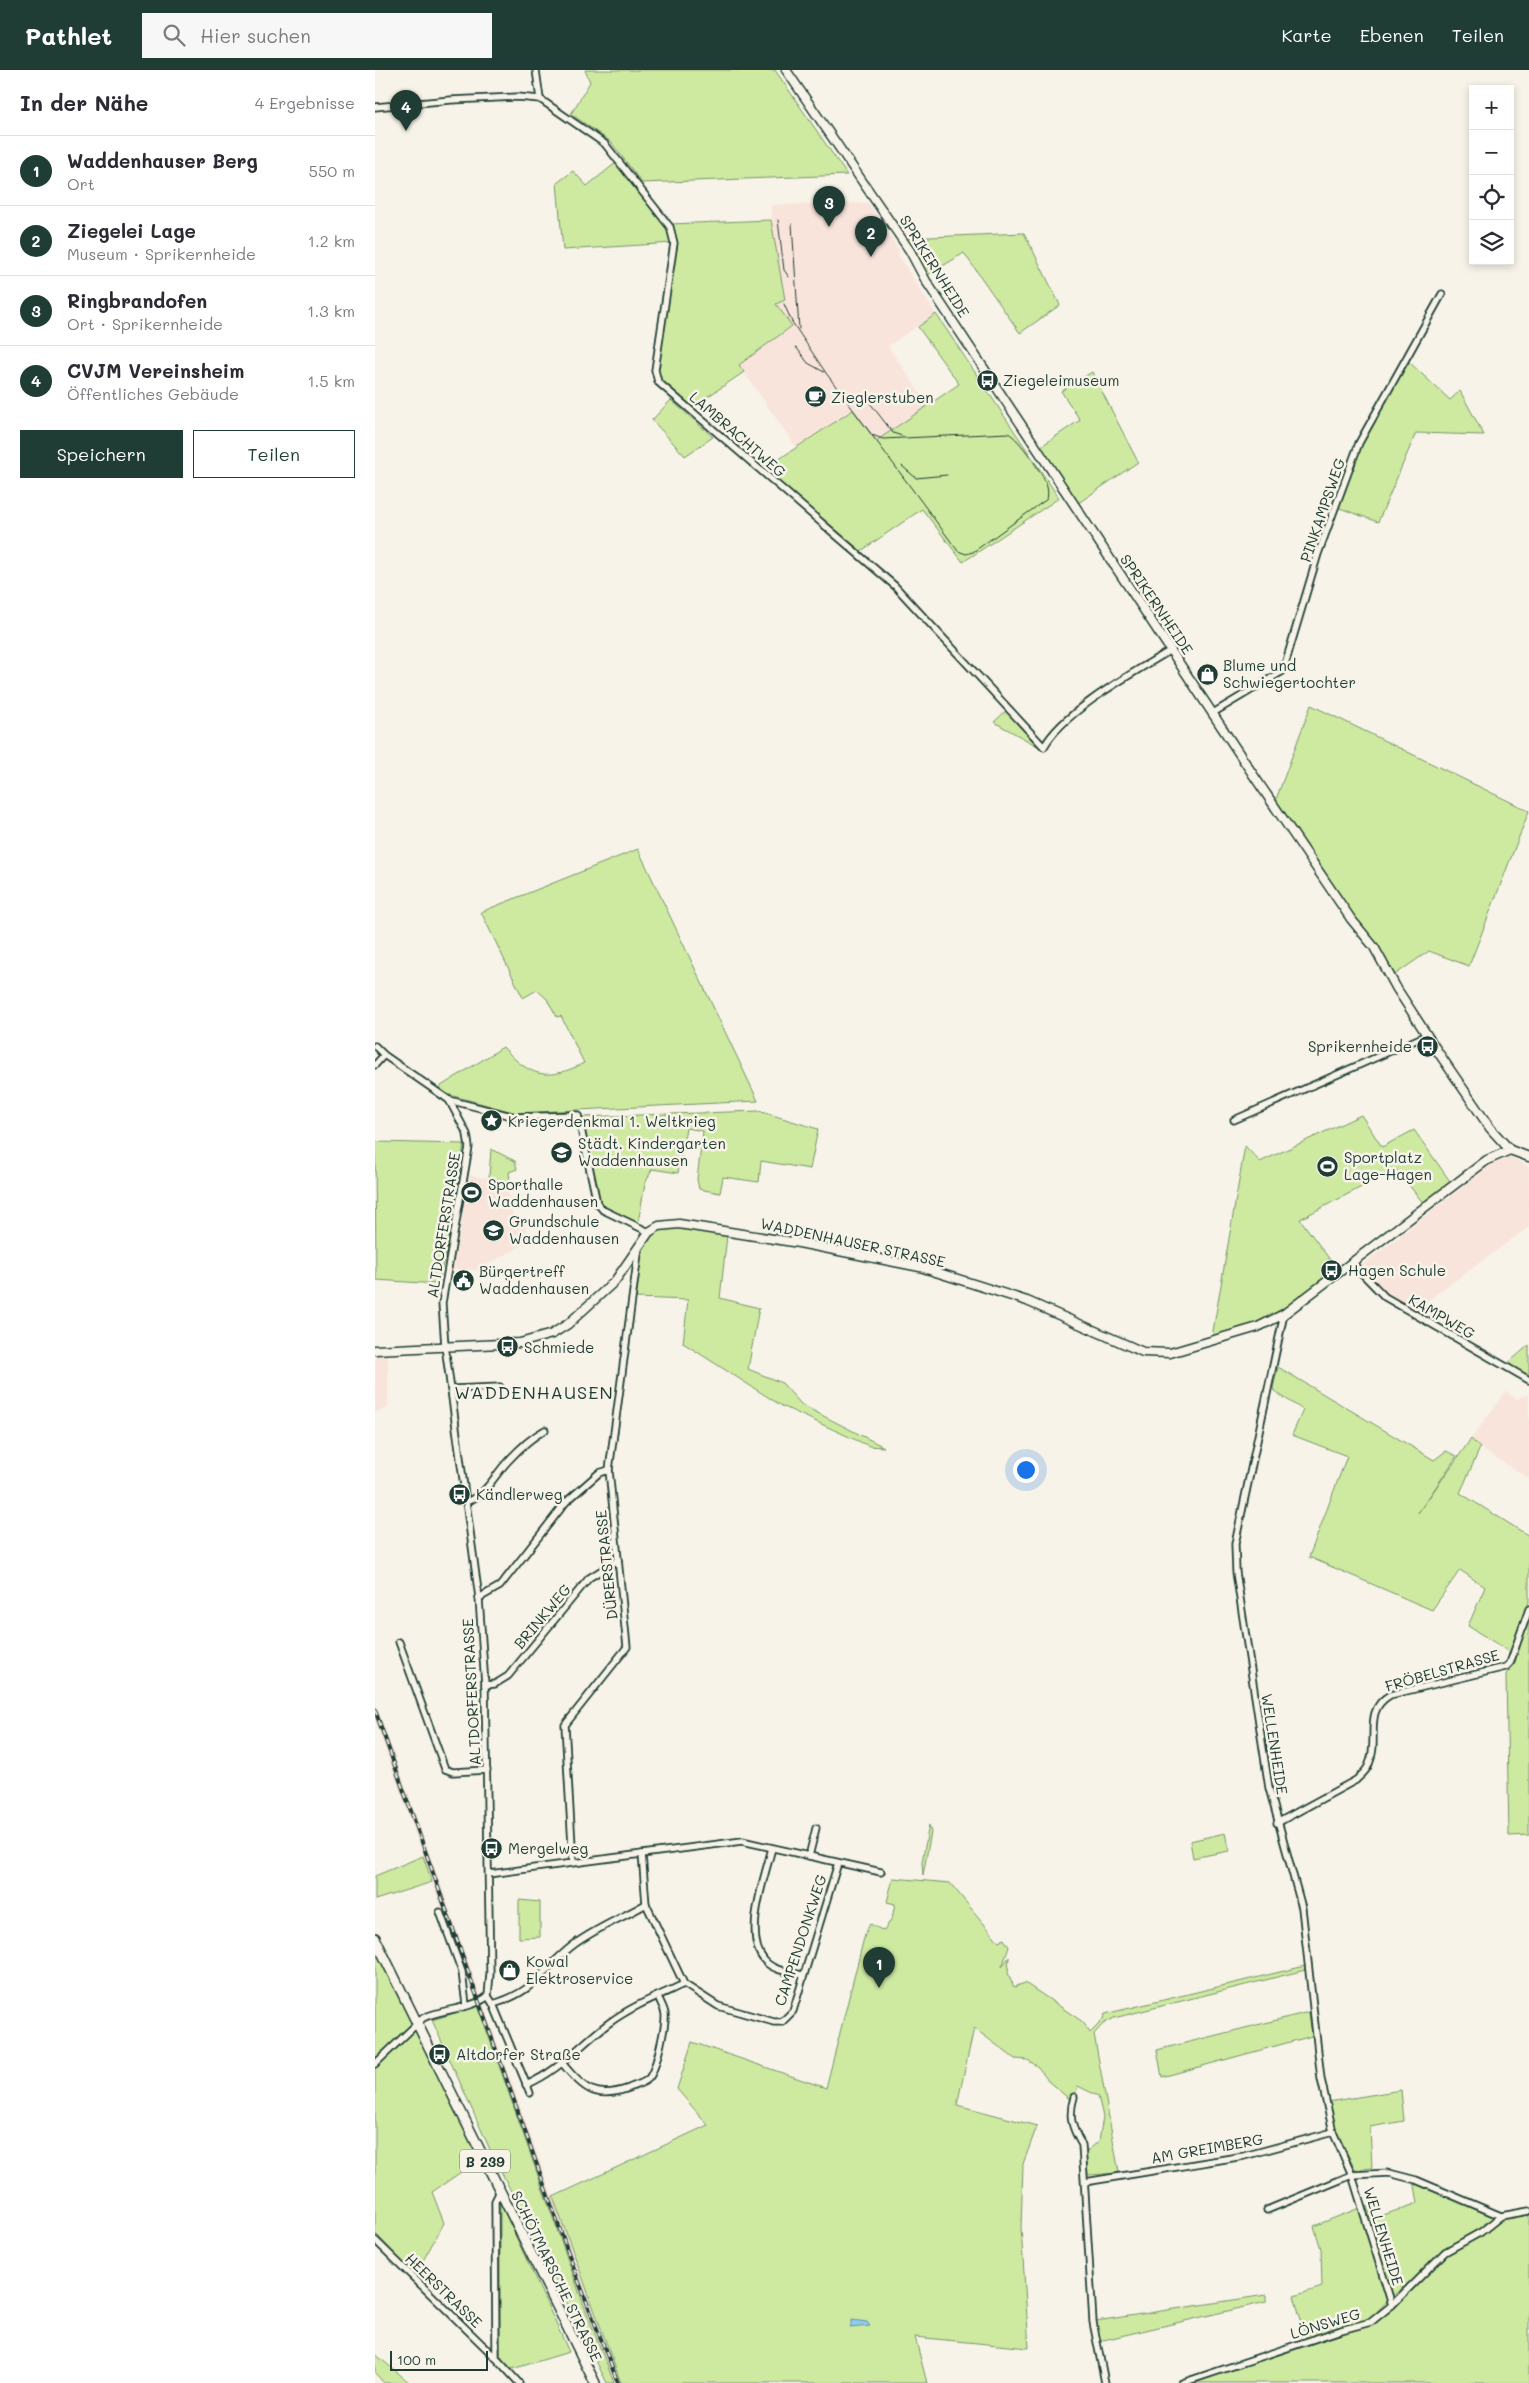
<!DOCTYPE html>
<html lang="de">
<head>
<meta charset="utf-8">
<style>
	:root { --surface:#fff; --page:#f7f7f7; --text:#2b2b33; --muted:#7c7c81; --line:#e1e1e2; --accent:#1f3d34 }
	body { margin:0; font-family:Mali,sans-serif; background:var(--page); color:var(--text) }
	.controls { position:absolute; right:15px; top:15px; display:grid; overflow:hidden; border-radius:0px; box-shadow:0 2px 8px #0003 }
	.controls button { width:45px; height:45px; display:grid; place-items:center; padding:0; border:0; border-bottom:1px solid var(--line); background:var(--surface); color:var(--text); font:25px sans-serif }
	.scale { position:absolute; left:15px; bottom:12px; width:98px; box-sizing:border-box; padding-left:5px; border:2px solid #1f3d34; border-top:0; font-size:14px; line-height:18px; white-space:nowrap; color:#1f3d34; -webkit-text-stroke:4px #f7f3e8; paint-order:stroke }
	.you { position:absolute; left:650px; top:1399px; width:18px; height:18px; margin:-12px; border:4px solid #fff; border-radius:50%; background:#1a73e8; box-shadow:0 0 0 8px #1a73e833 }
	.badge { display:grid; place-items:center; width:32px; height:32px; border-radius:50%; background:var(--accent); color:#fff; font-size:16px; font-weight:700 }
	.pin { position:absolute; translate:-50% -41px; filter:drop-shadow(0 1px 2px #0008) }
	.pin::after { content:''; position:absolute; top:26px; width:18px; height:15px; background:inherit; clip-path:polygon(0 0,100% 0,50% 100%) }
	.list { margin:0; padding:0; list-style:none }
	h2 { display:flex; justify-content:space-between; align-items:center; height:65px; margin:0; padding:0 20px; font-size:21px }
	h2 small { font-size:16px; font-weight:400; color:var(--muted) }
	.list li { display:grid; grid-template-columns:32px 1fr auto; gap:15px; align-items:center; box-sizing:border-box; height:70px; padding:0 20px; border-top:1px solid var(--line) }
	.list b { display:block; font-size:19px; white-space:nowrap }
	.list p { margin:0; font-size:16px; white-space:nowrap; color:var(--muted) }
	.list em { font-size:16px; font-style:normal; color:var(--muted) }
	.actions { display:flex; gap:10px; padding:15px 20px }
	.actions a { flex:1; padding:11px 0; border:1px solid var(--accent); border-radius:0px; text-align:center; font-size:18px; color:var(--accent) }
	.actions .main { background:var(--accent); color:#fff }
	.icon { flex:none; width:28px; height:28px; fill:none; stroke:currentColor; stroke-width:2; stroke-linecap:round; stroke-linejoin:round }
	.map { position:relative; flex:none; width:1154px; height:2313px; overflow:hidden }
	header { display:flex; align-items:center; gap:30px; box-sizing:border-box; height:70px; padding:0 25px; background:var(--accent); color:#fff }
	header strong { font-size:24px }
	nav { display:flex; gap:28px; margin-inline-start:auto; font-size:18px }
	.search { width:350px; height:45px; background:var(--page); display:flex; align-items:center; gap:12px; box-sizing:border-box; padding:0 18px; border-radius:0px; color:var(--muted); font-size:19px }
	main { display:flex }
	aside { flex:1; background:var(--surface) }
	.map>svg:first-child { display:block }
	.built { fill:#f9e4db }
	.green { fill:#ceeaa1; stroke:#76946a }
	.water { fill:#8fcdf0; stroke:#6293a5 }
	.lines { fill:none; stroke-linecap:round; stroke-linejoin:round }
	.minor-casing { stroke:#1f3d34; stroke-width:9 }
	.secondary-casing { stroke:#1f3d34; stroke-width:11 }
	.primary-casing { stroke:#1f3d34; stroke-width:12 }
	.minor { stroke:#f7f3e8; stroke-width:5.5 }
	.secondary { stroke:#f7f3e8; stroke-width:8 }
	.primary { stroke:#f7f3e8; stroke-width:9 }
	.tram { stroke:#1f3d34; stroke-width:1 }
	.rail-casing { stroke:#1f3d34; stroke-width:4 }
	.rail { stroke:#f7f3e8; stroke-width:2; stroke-dasharray:5.5; stroke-linecap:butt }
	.labels { text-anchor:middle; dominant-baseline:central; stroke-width:5; stroke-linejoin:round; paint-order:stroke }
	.shield { fill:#f7f3e8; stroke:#60746a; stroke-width:1 }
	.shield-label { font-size:14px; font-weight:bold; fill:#1f3d34 }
	.street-label { font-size:15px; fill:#1f3d34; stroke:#f7f3e8 }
	.poi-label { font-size:15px; fill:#1f3d34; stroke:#f7f3e8; text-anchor:start }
	.quarter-label { font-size:18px; letter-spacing:1px; fill:#1f3d34; stroke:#f7f3e8 }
</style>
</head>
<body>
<header>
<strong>Pathlet</strong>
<div class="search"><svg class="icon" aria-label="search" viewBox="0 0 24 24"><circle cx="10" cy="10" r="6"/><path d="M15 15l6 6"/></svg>Hier suchen</div>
<nav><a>Karte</a><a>Ebenen</a><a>Teilen</a></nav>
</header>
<main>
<aside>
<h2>In der Nähe<small>4 Ergebnisse</small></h2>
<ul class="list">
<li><span class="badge">1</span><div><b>Waddenhauser Berg</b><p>Ort</p></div><em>550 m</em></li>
<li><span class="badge">2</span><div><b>Ziegelei Lage</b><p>Museum · Sprikernheide</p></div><em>1.2 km</em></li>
<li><span class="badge">3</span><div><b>Ringbrandofen</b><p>Ort · Sprikernheide</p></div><em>1.3 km</em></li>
<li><span class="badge">4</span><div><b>CVJM Vereinsheim</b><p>Öffentliches Gebäude</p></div><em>1.5 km</em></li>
</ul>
<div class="actions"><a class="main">Speichern</a><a>Teilen</a></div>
</aside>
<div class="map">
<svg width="1154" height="2313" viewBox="0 0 1154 2313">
	<rect width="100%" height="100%" fill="#f7f3e8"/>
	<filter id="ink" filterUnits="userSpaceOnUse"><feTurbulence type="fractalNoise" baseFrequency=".02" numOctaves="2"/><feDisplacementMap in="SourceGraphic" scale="10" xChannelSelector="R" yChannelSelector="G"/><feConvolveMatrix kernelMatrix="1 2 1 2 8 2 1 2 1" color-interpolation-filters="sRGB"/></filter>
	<g filter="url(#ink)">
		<g class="built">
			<path d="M494 133 524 180 523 185 561 244 513 276 553 335 501 371 477 340 421 377 364 295 416 256 401 234 410 229 399 175 396 135Z"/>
			<path d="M1130 1084 1154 1097V1157L1038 1241 1013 1226 986 1196Z"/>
			<path d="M95 1105 135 1112 133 1119 138 1147 150 1148 152 1173 102 1200 78 1199Z"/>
			<path d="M13 1283V1338L0 1342V1284Z"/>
			<path d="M1131 1321 1141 1329 1154 1324V1408L1105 1378 1096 1369Z"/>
			<path d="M0 1631 106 1927 100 1929 57 1812 0 1650Z"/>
			<path d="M109 1935 235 2287 246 2313H239L208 2233 103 1936Z"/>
		</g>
		<g class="green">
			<path d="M210 0H400L472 105 267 113 236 72 196 44 215 12Z"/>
			<path d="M242 92 295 160 298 173 188 180 182 113 198 101 212 116Z"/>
			<path d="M396 150 410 230 401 234 417 256 364 295 369 302 316 338 285 311 283 301 301 172 295 154Z"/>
			<path d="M649 163 685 235 645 263 589 183 553 205 531 168Z"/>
			<path d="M561 244 684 428 588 492 547 439 486 481 389 399 478 340 501 371 584 314 543 257Z"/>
			<path d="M1034 292 1075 330 1085 321 1109 365 1041 363 1003 452 962 437 987 370Z"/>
			<path d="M717 302 763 392 702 434 665 377 705 350 686 321Z"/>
			<path d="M296 330 338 367 310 386 277 350Z"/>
			<path d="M936 635 1154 741 1094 896 1054 881 1018 906 900 732Z"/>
			<path d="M631 641 666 678 619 652Z"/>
			<path d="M263 779 383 1031 142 1043 71 1024 63 1018 128 977C155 1007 172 1012 209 993L186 946 182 947 172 929 162 920 148 928 106 842Z"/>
			<path d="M384 1041 443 1059 435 1099 386 1091 384 1112 348 1107 345 1123 324 1119 322 1109 328 1061 311 1058 303 1103 277 1099 270 1114 263 1153 230 1138 224 1131 206 1047Z"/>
			<path d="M986 1045 1007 1077 1039 1060 1077 1114 1049 1134 1021 1099 925 1149 961 1198 913 1236 881 1253 837 1267 870 1076 885 1092Z"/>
			<path d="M0 1072 89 1074 74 1169 63 1214 1 1210Z"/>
			<path d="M116 1079 140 1091 142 1099 134 1102 135 1112 114 1107Z"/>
			<path d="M304 1157 352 1165 345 1228 384 1238 373 1299 407 1313 427 1335 509 1377 494 1376 407 1336 308 1273 313 1230 261 1228C263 1209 263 1166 284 1159 290 1157 298 1157 304 1157Z"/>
			<path d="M1154 1275V1306L1131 1295Z"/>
			<path d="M903 1297 1059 1390 1071 1381 1082 1386 1043 1443 1096 1369 1105 1378 1085 1423 1154 1466V1532L1135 1582 1093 1556 1110 1517 1085 1500 1057 1540 934 1487 972 1386 917 1365 928 1340 899 1321 898 1318Z"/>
			<path d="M1154 1548V1765L1134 1766 1131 1604 1139 1595Z"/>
			<path d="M554 1755 556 1762 548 1805 547 1792Z"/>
			<path d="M850 1763 854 1781 818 1788 815 1771Z"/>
			<path d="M48 1786 57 1812 0 1830V1806Z"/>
			<path d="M518 1808 575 1813 624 1872 629 1869 634 1877 627 1897 634 1887 633 1903 639 1917 650 1913 708 1952 715 1963 727 1951 730 1944 930 1896V1900L739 1948 728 1954 719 1964 744 2103 713 2105 711 2082 724 2071 728 2047 723 2026 703 2016 698 2032 674 2012 663 1997 653 1990 640 1989 599 1958 582 2035 662 2056 648 2094 646 2158 654 2278 540 2267 552 2313H246L178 2127 333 2055 302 2019 317 1972 451 2018 490 1864 495 1854 509 1861 517 1848 520 1834 512 1832Z"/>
			<path d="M144 1830 165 1832V1867L144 1868Z"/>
			<path d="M0 1878 105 2089 57 2122 69 2153 40 2205 0 2163Z"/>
			<path d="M103 1936 208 2233 239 2313H232L113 2075 57 1950Z"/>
			<path d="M934 1942 937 1966 787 2007 782 1980Z"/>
			<path d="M1026 2020 1029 2051 995 2057 997 2098 980 2100 959 2056 953 2032Z"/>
			<path d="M1039 2110 1119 2147 1103 2161 1072 2181 1014 2229 995 2249 979 2254 937 2273 998 2255 1022 2235 1020 2228 1044 2209V2212L1070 2186 1111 2162 1126 2148 1154 2143V2313H810L931 2275V2267L919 2226 947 2217 946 2179 939 2156 992 2135 997 2149 1043 2133Z"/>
			<path d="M125 2132 194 2282 134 2300 125 2285Z"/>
			<path d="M891 2225V2232L724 2271 721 2251Z"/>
			<path d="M0 2284 35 2313H9L0 2303Z"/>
		</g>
		<path class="water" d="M477 2250 492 2252 495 2256 475 2258Z"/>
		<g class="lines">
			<defs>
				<g id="minor">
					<path d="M161 0 165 29"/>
					<path d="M0 37 76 30 143 27 165 29 230 74 295 157 299 173 280 300 283 312 520 516 669 677C688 641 760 602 796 580"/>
					<path d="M838 643 908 601 943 484 984 373 1067 224"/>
					<path d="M0 976 9 985 74 1030 92 1064 94 1077 67 1233 70 1276 104 1528 110 1615 115 1903 113 1926 118 1934 155 2023"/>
					<path d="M0 995 9 985"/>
					<path d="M74 1030 140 1047 203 1045 222 1133 228 1140 274 1162"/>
					<path d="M859 1050 1052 965"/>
					<path d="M976 1192 1010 1227 1154 1310"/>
					<path d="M909 1244 860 1474 861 1502 894 1718 927 1838 946 2009 958 2062 977 2105 1017 2235"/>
					<path d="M76 1319 125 1317"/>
					<path d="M91 1432C112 1424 118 1407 133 1391 144 1379 155 1368 170 1360"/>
					<path d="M104 1528 125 1516 191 1432 224 1403 234 1400"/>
					<path d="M24 1572 70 1699 78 1702 112 1700"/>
					<path d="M110 1615 120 1614 133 1606 214 1508 243 1490"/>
					<path d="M902 1753 981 1710C986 1705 992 1701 994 1694 1005 1670 987 1641 1015 1625L1131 1597 1135 1593 1154 1539"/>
					<path d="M397 1778C390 1806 368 1866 389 1890 398 1901 415 1902 428 1905"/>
					<path d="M267 1784 271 1834 309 1914 343 1936 399 1952H407L418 1941 463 1793"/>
					<path d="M434 1786 441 1758"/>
					<path d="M198 1792 190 1655 252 1577 234 1400 264 1177"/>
					<path d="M114 1804 367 1771 506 1802"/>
					<path d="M65 1842 87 1902 91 1935"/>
					<path d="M118 1934C162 1921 165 1901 197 1876 219 1859 247 1848 271 1834"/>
					<path d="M0 1994 48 1948C66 1939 98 1939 113 1926"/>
					<path d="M188 1994C208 2019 221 2030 254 2018 260 2015 270 2013 274 2008 281 2000 291 1955 290 1944 289 1938 285 1932 283 1926"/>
					<path d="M151 2015C186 2000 204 1975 234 1953 257 1936 283 1926 309 1914"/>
					<path d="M699 2027C693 2047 697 2058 707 2075L718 2252 730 2313"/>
					<path d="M710 2112 869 2086 958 2062"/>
					<path d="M892 2140 977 2105 1014 2103 1041 2110 1126 2146"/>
					<path d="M0 2170 121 2288 144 2313"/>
					<path d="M121 2288 120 2131 125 2121"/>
					<path d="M807 2313 966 2260 996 2252 1017 2235 1070 2182 1106 2162 1126 2146 1154 2141"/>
				</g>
				<g id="secondary">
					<path d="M411 0 535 181 551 211 881 709 976 849 999 877 1022 919 1063 982 1115 1058 1135 1080"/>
					<path d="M0 1280 145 1273 177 1264 193 1254 240 1211 274 1162 284 1156 304 1154 424 1173 545 1197 652 1231 768 1282 795 1283 883 1257 909 1244 1112 1090 1135 1080 1154 1087"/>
				</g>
				<path id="primary" d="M0 1868 220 2313"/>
			</defs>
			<use href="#minor" class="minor-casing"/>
			<use href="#secondary" class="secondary-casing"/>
			<use href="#primary" class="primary-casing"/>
			<use href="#minor" class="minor"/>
			<use href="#secondary" class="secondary"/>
			<use href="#primary" class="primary"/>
			<g class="tram">
				<path d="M403 150 409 200 414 207"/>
				<path d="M417 154 424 259"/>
				<path d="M409 234 417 252 451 303 583 481 591 484 598 482 672 429C673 425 673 421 672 417 669 405 644 368 633 363L508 369 497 365"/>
				<path d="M421 277 433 293 449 302"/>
				<path d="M492 329 518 363 530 367"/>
				<path d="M527 396 541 408 572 405"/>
			</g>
			<defs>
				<path id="rail" d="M0 1640 199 2199 243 2313"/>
			</defs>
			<use href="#rail" class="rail-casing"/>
			<use href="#rail" class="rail"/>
		</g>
	</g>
	<defs>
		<symbol id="bus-disc" viewBox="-11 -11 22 22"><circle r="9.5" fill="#1f3d34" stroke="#f7f3e8"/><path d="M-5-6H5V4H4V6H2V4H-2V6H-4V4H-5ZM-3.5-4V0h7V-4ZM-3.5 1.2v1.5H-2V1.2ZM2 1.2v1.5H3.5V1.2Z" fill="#fff"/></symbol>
		<symbol id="cafe-disc" viewBox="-11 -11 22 22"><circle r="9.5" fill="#1f3d34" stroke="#f7f3e8"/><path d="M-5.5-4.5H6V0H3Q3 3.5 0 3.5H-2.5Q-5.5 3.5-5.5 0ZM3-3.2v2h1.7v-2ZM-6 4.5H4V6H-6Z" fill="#fff"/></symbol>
		<symbol id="shop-disc" viewBox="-11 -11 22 22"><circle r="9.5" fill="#1f3d34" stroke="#f7f3e8"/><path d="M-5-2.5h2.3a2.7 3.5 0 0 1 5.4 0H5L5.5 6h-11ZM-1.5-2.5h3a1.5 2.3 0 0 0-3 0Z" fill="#fff"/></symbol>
		<symbol id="sight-disc" viewBox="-11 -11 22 22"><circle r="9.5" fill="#1f3d34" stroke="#f7f3e8"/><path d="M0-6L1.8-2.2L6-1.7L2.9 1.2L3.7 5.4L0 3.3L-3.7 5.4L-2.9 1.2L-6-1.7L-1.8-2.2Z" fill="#fff"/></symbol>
		<symbol id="school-disc" viewBox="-11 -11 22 22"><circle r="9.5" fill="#1f3d34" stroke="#f7f3e8"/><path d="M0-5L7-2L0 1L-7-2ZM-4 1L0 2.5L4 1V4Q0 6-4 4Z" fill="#fff"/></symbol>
		<symbol id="stadium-disc" viewBox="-11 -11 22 22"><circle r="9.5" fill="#1f3d34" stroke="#f7f3e8"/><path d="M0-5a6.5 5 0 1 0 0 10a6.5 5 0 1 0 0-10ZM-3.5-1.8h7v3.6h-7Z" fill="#fff"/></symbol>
		<symbol id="civic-disc" viewBox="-11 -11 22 22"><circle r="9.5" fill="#1f3d34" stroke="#f7f3e8"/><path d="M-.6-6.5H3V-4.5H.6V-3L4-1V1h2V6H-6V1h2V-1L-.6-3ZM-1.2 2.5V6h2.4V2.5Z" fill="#fff"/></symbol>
	</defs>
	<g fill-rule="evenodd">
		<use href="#bus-disc" x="600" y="298" width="25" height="25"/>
		<use href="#cafe-disc" x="428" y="314" width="25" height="25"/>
		<use href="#shop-disc" x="820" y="592" width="25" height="25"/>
		<use href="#bus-disc" x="1040" y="964" width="25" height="25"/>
		<use href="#sight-disc" x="104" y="1038" width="25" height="25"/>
		<use href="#school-disc" x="174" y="1070" width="25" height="25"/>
		<use href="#stadium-disc" x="940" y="1084" width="25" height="25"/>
		<use href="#stadium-disc" x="84" y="1110" width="25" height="25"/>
		<use href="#school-disc" x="106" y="1148" width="25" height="25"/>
		<use href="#bus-disc" x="944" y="1188" width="25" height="25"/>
		<use href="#civic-disc" x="76" y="1198" width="25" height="25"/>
		<use href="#bus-disc" x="120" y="1264" width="25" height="25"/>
		<use href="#bus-disc" x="72" y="1412" width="25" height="25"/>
		<use href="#bus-disc" x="104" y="1766" width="25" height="25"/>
		<use href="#shop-disc" x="122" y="1888" width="25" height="25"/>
		<use href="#bus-disc" x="52" y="1972" width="25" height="25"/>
	</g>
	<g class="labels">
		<rect class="shield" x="85" y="2079.5" width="50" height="23" rx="4"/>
		<g class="shield-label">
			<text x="110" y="2091">B 239</text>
		</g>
		<g class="street-label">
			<text transform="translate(560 196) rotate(58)">SPRIKERNHEIDE</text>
			<text transform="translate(363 364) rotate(41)">LAMBRACHTWEG</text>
			<text transform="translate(947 440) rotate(-71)">PINKAMPSWEG</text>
			<text transform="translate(782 534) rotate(56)">SPRIKERNHEIDE</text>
			<text transform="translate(68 1155) rotate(-81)">ALTDORFERSTRASSE</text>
			<text transform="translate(478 1172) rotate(12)">WADDENHAUSER STRASSE</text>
			<text transform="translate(1067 1246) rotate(30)">KAMPWEG</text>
			<text transform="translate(231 1495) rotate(-96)">DÜRERSTRASSE</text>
			<text transform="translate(167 1546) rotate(-50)">BRINKWEG</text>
			<text transform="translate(1067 1600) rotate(-16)">FRÖBELSTRASSE</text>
			<text transform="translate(96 1622) rotate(-93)">ALTDORFERSTRASSE</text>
			<text transform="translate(900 1674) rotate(81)">WELLENHEIDE</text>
			<text transform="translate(425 1870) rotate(-72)">CAMPENDONKWEG</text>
			<text transform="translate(832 2078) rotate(-10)">AM GREIMBERG</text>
			<text transform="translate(1009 2166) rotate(73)">WELLENHEIDE</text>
			<text transform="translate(182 2206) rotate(64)">SCHÖTMARSCHE STRASSE</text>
			<text transform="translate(69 2220) rotate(44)">HEERSTRASSE</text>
			<text transform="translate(950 2253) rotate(-17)">LÖNSWEG</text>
		</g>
		<g class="poi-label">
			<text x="628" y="310">Ziegeleimuseum</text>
			<text x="456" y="327">Zieglerstuben</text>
			<text x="848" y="595">Blume und<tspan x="848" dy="17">Schwiegertochter</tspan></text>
			<text x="1037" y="976" text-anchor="end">Sprikernheide</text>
			<text x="133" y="1051">Kriegerdenkmal 1. Weltkrieg</text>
			<text x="203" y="1073">Städt. Kindergarten<tspan x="203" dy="17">Waddenhausen</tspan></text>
			<text x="969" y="1087">Sportplatz<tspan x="969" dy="17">Lage-Hagen</tspan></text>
			<text x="113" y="1114">Sporthalle<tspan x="113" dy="17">Waddenhausen</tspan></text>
			<text x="134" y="1151">Grundschule<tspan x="134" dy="17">Waddenhausen</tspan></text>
			<text x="973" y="1200">Hagen Schule</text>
			<text x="104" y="1201">Bürgertreff<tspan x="104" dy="17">Waddenhausen</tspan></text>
			<text x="149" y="1277">Schmiede</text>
			<text x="101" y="1424">Kändlerweg</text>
			<text x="133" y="1778">Mergelweg</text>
			<text x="151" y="1891">Kowal<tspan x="151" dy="17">Elektroservice</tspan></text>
			<text x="81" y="1984">Altdorfer Straße</text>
		</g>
		<g class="quarter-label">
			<text x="159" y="1322">WADDENHAUSEN</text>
		</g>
	</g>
</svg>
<div class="controls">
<button>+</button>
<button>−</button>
<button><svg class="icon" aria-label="locate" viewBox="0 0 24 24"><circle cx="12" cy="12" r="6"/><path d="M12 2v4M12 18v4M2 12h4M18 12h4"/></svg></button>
<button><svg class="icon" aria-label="layers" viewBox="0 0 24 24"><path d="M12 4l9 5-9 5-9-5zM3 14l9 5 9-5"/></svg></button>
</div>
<div class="scale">100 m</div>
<div class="you"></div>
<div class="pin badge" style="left:504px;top:1918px">1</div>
<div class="pin badge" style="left:496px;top:187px">2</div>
<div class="pin badge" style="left:454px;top:157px">3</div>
<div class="pin badge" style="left:31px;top:61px">4</div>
</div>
</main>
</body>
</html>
